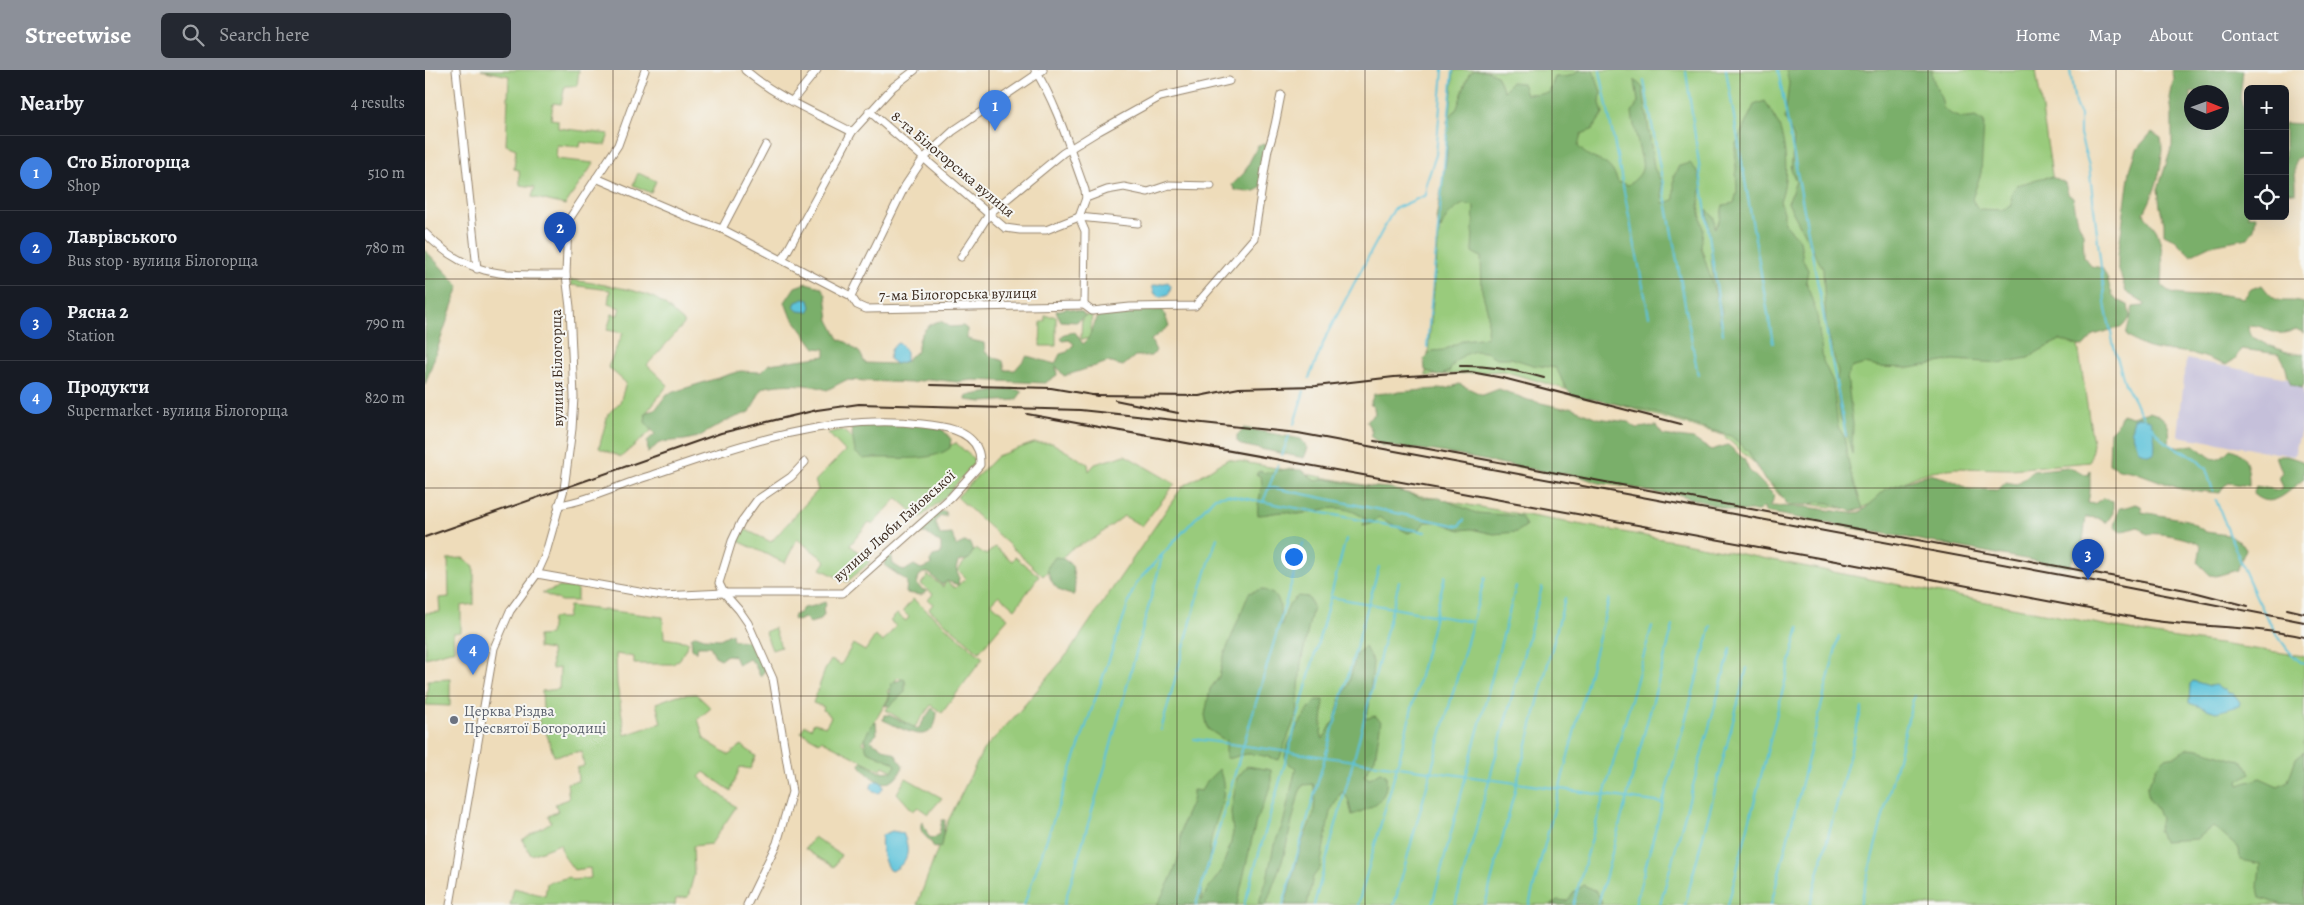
<!DOCTYPE html>
<html lang="en">
<head>
<meta charset="utf-8">
<style>
	:root { --surface:#171b24; --page:#242831; --text:#f1f3f6; --muted:#9ea1a6; --line:#363941; --accent:#8c9099 }
	body { margin:0; font-family:Alegreya,serif; background:var(--page); color:var(--text) }
	.controls { position:absolute; right:15px; top:15px; display:grid; overflow:hidden; border-radius:8px; box-shadow:0 5px 20px #0002 }
	.controls button { width:45px; height:45px; display:grid; place-items:center; padding:0; border:0; border-bottom:1px solid var(--line); background:var(--surface); color:var(--text); font:25px sans-serif }
	.compass { position:absolute; left:1759px; top:15px; width:45px; height:45px; border-radius:50%; background:var(--surface); box-shadow:0 5px 20px #0002; rotate:91deg }
	.you { position:absolute; left:868px; top:486px; width:18px; height:18px; margin:-12px; border:4px solid #fff; border-radius:50%; background:#1a73e8; box-shadow:0 0 0 8px #1a73e833 }
	.badge { display:grid; place-items:center; width:32px; height:32px; border-radius:50%; background:var(--accent); color:#fff; font-size:16px; font-weight:700 }
	.pin { position:absolute; translate:-50% -41px; filter:drop-shadow(0 1px 2px #0008) }
	.pin::after { content:''; position:absolute; top:26px; width:18px; height:15px; background:inherit; clip-path:polygon(0 0,100% 0,50% 100%) }
	.list { margin:0; padding:0; list-style:none }
	h2 { display:flex; justify-content:space-between; align-items:center; height:65px; margin:0; padding:0 20px; font-size:21px }
	h2 small { font-size:16px; font-weight:400; color:var(--muted) }
	.list li { display:grid; grid-template-columns:32px 1fr auto; gap:15px; align-items:center; box-sizing:border-box; height:75px; padding:0 20px; border-top:1px solid var(--line) }
	.list b { display:block; font-size:19px; white-space:nowrap }
	.list p { margin:0; font-size:16px; white-space:nowrap; color:var(--muted) }
	.list em { font-size:16px; font-style:normal; color:var(--muted) }
	.icon { flex:none; width:28px; height:28px; fill:none; stroke:currentColor; stroke-width:2; stroke-linecap:round; stroke-linejoin:round }
	.map { position:relative; flex:none; width:1879px; height:835px; overflow:hidden }
	header { display:flex; align-items:center; gap:30px; box-sizing:border-box; height:70px; padding:0 25px; background:var(--accent); color:#fff }
	header strong { font-size:24px }
	nav { display:flex; gap:28px; margin-inline-start:auto; font-size:18px }
	.search { width:350px; height:45px; background:var(--page); display:flex; align-items:center; gap:12px; box-sizing:border-box; padding:0 18px; border-radius:8px; color:var(--muted); font-size:19px }
	main { display:flex }
	aside { flex:1; background:var(--surface) }
	.map>svg:first-child { display:block }
	.industrial { fill:#c5c0da }
	.green { fill:#99cb7b; stroke:#6a7a4c }
	.forest { fill:#7aaf6b; stroke:#5a6c44; fill-rule:evenodd }
	.water { fill:#5dc3da; stroke:#4c767c }
	.lines { fill:none; stroke-linecap:round; stroke-linejoin:round }
	.stream { stroke:#5dc3da; stroke-width:2 }
	.minor-casing { stroke:#94836c; stroke-width:9 }
	.minor { stroke:#fff; stroke-width:7 }
	.rail { stroke:#3b2a1e; stroke-width:2 }
	.grid { fill:none; stroke:#3b2a1e; stroke-width:1; stroke-opacity:0.55 }
	.worship-dot { fill:#6b7280; stroke:#f6f6f2; stroke-width:2 }
	.labels { text-anchor:middle; dominant-baseline:central; stroke-width:4; stroke-linejoin:round; paint-order:stroke }
	.street-label { font-size:15px; fill:#3b2a1e; stroke:#f6f6f2 }
	.worship-label { font-size:15px; fill:#5b616d; stroke:#f6f6f2; text-anchor:start }
</style>
</head>
<body>
<header>
<strong>Streetwise</strong>
<div class="search"><svg class="icon" aria-label="search" viewBox="0 0 24 24"><circle cx="10" cy="10" r="6"/><path d="M15 15l6 6"/></svg>Search here</div>
<nav><a>Home</a><a>Map</a><a>About</a><a>Contact</a></nav>
</header>
<main>
<aside>
<h2>Nearby<small>4 results</small></h2>
<ul class="list">
<li><span class="badge" style="background:#3f7fe0">1</span><div><b>Сто Білогорща</b><p>Shop</p></div><em>510 m</em></li>
<li><span class="badge" style="background:#1a4fb4">2</span><div><b>Лаврівського</b><p>Bus stop · вулиця Білогорща</p></div><em>780 m</em></li>
<li><span class="badge" style="background:#1a4fb4">3</span><div><b>Рясна 2</b><p>Station</p></div><em>790 m</em></li>
<li><span class="badge" style="background:#3f7fe0">4</span><div><b>Продукти</b><p>Supermarket · вулиця Білогорща</p></div><em>820 m</em></li>
</ul>
</aside>
<div class="map">
<svg width="1879" height="835" viewBox="0 0 1879 835">
	<rect width="100%" height="100%" fill="#f6f6f2"/>
	<filter id="ink" filterUnits="userSpaceOnUse"><feTurbulence type="fractalNoise" baseFrequency=".02" numOctaves="2"/><feDisplacementMap in="SourceGraphic" scale="10" xChannelSelector="R" yChannelSelector="G"/><feConvolveMatrix kernelMatrix="1 2 1 2 8 2 1 2 1" color-interpolation-filters="sRGB"/></filter>
	<filter id="wash" filterUnits="userSpaceOnUse"><feTurbulence type="fractalNoise" baseFrequency=".0096" numOctaves="4" result="noise"/><feDisplacementMap in="SourceGraphic" scale="20" xChannelSelector="R" yChannelSelector="G"/><feGaussianBlur stdDeviation="1.12" result="paint"/><feColorMatrix in="noise" values="0 0 0 0 0 0 0 0 0 0 0 0 0 0 0 0 0 1.4 0 .05"/><feComposite in="paint" operator="in"/></filter>
	<g filter="url(#wash)">
		<rect width="100%" height="100%" fill="#eedcba"/>
		<path class="industrial" d="M1761 289 1878 311 1879 349 1869 386 1753 366Z"/>
		<g class="green">
			<path d="M56 0H154L152 16H140L136 34 128 33 126 49 133 50V58L184 64 180 75 156 72 155 77 132 75 131 89 169 93 140 135 107 127 110 117 95 115 94 100 89 99 91 79 81 75 84 6Z"/>
			<path d="M1029 0H1611L1668 374 1665 392 1586 399 1531 398 1507 401 1489 407 1466 419 1446 434 1431 440 1405 437 1360 431 1348 418 1334 397 1298 365 1078 301 1001 306Z"/>
			<path d="M213 103 231 111 226 123 208 115Z"/>
			<path d="M146 210C168 213 215 219 233 230 243 236 251 246 260 253L222 295 243 315 220 344 226 361 196 387 174 378 183 344 195 332 201 313 183 297 198 263 182 260 187 244 193 245 195 238 183 234 185 220 146 215Z"/>
			<path d="M667 245 665 269H656L657 246Z"/>
			<path d="M620 246H631V276H615L616 252 620 251Z"/>
			<path d="M417 360 445 382 471 385 499 386 531 373 551 391 521 426 495 448 472 428 447 455 444 452 425 475 445 492 422 512 396 499 401 491 372 469 360 493 311 470 315 457 346 472 393 420 390 411 420 381 403 363Z"/>
			<path d="M609 373H627L663 394 664 401 670 394 700 385 750 414 717 456 699 446 670 468 646 479 618 506 532 427 572 386Z"/>
			<path d="M803 389 1049 436 1260 473 1730 565 1879 586V835H492L523 751 558 680 592 644 644 582 757 417Z"/>
			<path d="M570 477 587 491 590 487 614 506 590 539 574 525 566 533 583 548 554 582 504 539 508 534 503 530 508 524 496 514 503 505 518 517 521 511 530 518 541 508 533 500 551 478 561 485Z"/>
			<path d="M38 488 49 496V534L36 536V562L28 563 29 580 0 588V543L15 542 14 528 24 527 23 489Z"/>
			<path d="M135 517 152 518V531H136L117 523Z"/>
			<path d="M488 529 558 588 517 643 506 635 489 658 461 640 481 613 473 607 462 622 466 624 437 673 474 694 470 702 458 696 455 700 396 670 394 672 376 662 380 655 386 658 389 653 401 656 406 647 398 640 399 637 388 633 400 600 406 590 416 595 428 574 440 581 450 566 458 572 471 556 465 551 472 544 481 551 484 547 478 541Z"/>
			<path d="M144 536 238 547 239 568 264 572 255 589 248 594H209V587L191 584 192 614 200 665 236 653 231 633 253 625 271 624 286 638 273 649 279 669 304 685 316 675 331 686 325 699 315 697 306 721 279 702 274 707 311 737 286 774 268 776 269 805 263 827 251 829 250 835H85L89 818 120 826 122 813 144 807 147 810 166 808 165 798 149 800 138 785 135 774 106 785 97 770 126 752 123 746 133 741 130 734 144 729 142 713 153 711 152 698 159 696 157 681 129 686 120 659H115L113 641 118 640 117 621 134 619 135 598 127 599 126 580 113 578V566L125 565 127 548H142Z"/>
			<path d="M349 558 356 577 347 580 340 562Z"/>
			<path d="M25 609V636L1 635 3 610Z"/>
			<path d="M481 708 517 728 503 744 493 737 488 741 472 723Z"/>
			<path d="M389 767 416 785 409 797 380 779Z"/>
		</g>
		<g class="forest">
			<path d="M1050 0H1060L1072 5 1079 21 1086 12 1097 13 1101 24 1124 23 1130 7C1138 7 1149 7 1154 0H1168L1176 22 1175 33 1178 44 1167 60 1156 64 1153 76C1169 96 1183 84 1193 112L1203 115C1224 100 1217 95 1213 74 1211 63 1208 53 1207 42L1213 32 1210 10 1218 18 1229 98 1236 111 1238 133 1249 130V106L1254 96 1265 93 1273 102 1277 113 1274 136 1278 160 1276 177 1293 232 1295 253 1297 243 1288 208 1282 139 1289 148 1290 158 1295 149 1298 135 1309 133 1312 122 1310 76 1329 35 1340 31C1345 41 1354 52 1356 62 1362 84 1363 111 1355 131L1359 142V153L1375 170 1378 190 1383 200 1381 211 1392 245 1398 291 1408 312 1413 357 1419 366 1425 400 1438 439 1427 441 1404 433 1392 432 1382 435H1363L1350 417 1340 411 1323 381 1306 366 1221 340 1147 325C1138 317 1137 308 1131 298L1108 295 1086 288H1071L1061 282 1050 281 1039 285 1030 292 1024 302 1013 306 1000 300 999 289 1007 281 1019 280 1039 270 1062 267 1063 243 1057 221 1056 187 1047 182 1049 136 1038 134C1027 141 1020 146 1016 159L1011 149 1022 86V51L1032 38 1044 4Z"/>
			<path d="M1361 0H1507C1506 13 1517 22 1518 38 1529 47 1536 50 1550 47L1559 52 1556 103 1547 129 1553 139 1576 140 1587 136 1586 124 1592 115C1611 111 1622 101 1640 113L1643 124 1648 128 1653 152 1658 163 1659 187 1666 196 1677 198C1689 215 1679 227 1703 235L1705 247 1698 256 1669 265 1658 277 1635 270 1614 281 1603 288 1575 293 1528 290 1486 298 1453 297 1440 294 1426 298 1422 306 1428 354 1427 384 1420 359 1415 348 1411 314 1413 302 1401 256 1398 199 1363 133 1371 111 1366 100 1369 69 1360 48 1364 13Z"/>
			<path d="M1747 0H1818L1815 28 1818 38 1823 40V146H1831L1829 159 1823 168 1786 175 1765 185 1749 169 1739 164V153L1735 137 1733 119 1747 76V43L1745 28 1749 9ZM1766 22H1796V52H1766Z"/>
			<path d="M1860 53 1879 54V85L1871 89C1868 101 1872 110 1871 123L1860 121Z"/>
			<path d="M1727 62 1736 68C1740 92 1731 121 1719 143 1722 150 1731 158 1732 162 1739 179 1738 198 1737 216L1746 223 1757 225 1774 226 1785 223 1819 228 1826 219 1837 215C1855 239 1855 227 1879 233V263L1871 259C1865 262 1858 264 1851 263 1841 261 1834 253 1823 256L1827 267C1842 274 1863 286 1879 283V314L1877 318 1866 315C1861 304 1862 294 1854 284L1816 279 1810 289 1801 295C1789 291 1776 285 1764 283 1737 278 1725 285 1701 265L1708 237 1719 236 1720 234 1701 222 1693 196V185L1705 100 1712 79Z"/>
			<path d="M839 74 844 77 836 117C829 124 819 122 810 120L807 115 819 103 833 75Z"/>
			<path d="M0 180 34 216 0 315Z"/>
			<path d="M381 213 396 217 401 225 404 250 414 269 423 273 435 283 440 293 470 294 482 291 484 287 493 281C492 267 501 253 516 251L525 257 538 256 542 259V269L559 273 560 282 568 287 578 291 580 300H590L602 286 630 294 635 284 642 282 649 274 644 270 638 271 636 268 639 264 650 262 658 274C668 267 667 250 678 242L738 240 744 256 726 270 731 281 726 286H710L698 296 683 292 639 306 631 296 632 305 620 313 548 310 532 312 505 309 487 313 421 310 402 320C386 313 353 313 337 318L325 342 303 350 273 367 260 370 235 372 223 383 222 371 230 364 220 352 221 342 230 340 242 324 315 301 336 302 344 294 400 286V279L390 278 364 243 360 232 370 217Z"/>
			<path d="M642 238 657 242 660 246 651 252 636 251 631 241Z"/>
			<path d="M1034 314 1058 325 1074 319 1103 330 1138 338 1145 337 1172 348 1203 352 1212 358 1231 356 1238 365 1268 369 1286 380 1303 375 1319 389 1324 400 1349 425 1347 434 1344 436 1381 437 1424 443 1436 442 1461 419 1504 404 1524 409 1544 419 1573 420 1581 412 1592 414 1608 401 1642 397 1663 405 1665 400V421L1663 433 1669 434 1678 428 1688 432V443L1681 453 1673 448 1661 447 1657 479 1649 487 1644 497 1340 442 1339 437 1333 441H1307L1252 424H1235L1203 417 1173 413 1151 405 1126 403 1010 381 969 377 957 375 945 366 947 361 941 351 950 344 949 338 945 334 949 324 1024 318Z"/>
			<path d="M587 319 598 321 591 330 557 332 541 330V327L546 325Z"/>
			<path d="M1724 342C1743 347 1746 356 1744 375L1746 377 1769 375C1786 385 1787 398 1805 379 1823 383 1824 400 1824 416L1804 413 1799 416 1795 423 1756 419 1710 402 1694 399 1684 394 1685 362 1693 354 1697 344 1707 347Z"/>
			<path d="M489 352 518 360 526 369 525 378C502 395 464 385 438 389L430 382 426 358 437 354Z"/>
			<path d="M819 358 876 369 883 378 879 388 816 375 812 371V365Z"/>
			<path d="M1851 386H1862L1877 391 1879 393V409C1864 420 1848 442 1828 424L1831 416 1853 420 1858 417 1854 407 1857 402Z"/>
			<path d="M861 399 877 400 890 411 901 409 937 416 965 418 997 428H1015L1051 443 1096 446 1101 456 1092 462 1069 464 1046 459 1035 460 1014 452H1001L993 460 983 463 954 447 946 454 938 456 941 449C915 431 902 440 874 444 869 445 865 442 859 442 850 442 842 445 833 445 831 431 839 420 836 407L831 404 835 401 840 403Z"/>
			<path d="M1710 434 1716 436 1717 442 1762 450 1781 462 1803 465 1818 474 1821 479 1812 500 1791 506 1785 505 1773 493 1776 476C1767 468 1734 462 1722 464L1713 457C1704 459 1695 465 1689 456 1698 429 1687 443 1710 434Z"/>
			<path d="M520 441 521 446H516L510 451 515 465 527 464 531 476 539 472 545 473 548 481 544 489 533 492 531 499 534 506 533 515 522 511 517 515 504 503H498L494 506 492 514 496 519 503 521 496 525 481 523 482 511 459 495 460 489 466 483 468 494 479 501 489 495 496 499 506 495 505 491 508 486 516 484V474L501 463 489 464 508 443Z"/>
			<path d="M630 487 637 488 647 495 650 513 649 525C632 523 626 514 622 498Z"/>
			<path d="M836 519C861 527 853 535 856 556L864 534 873 526 883 527 888 536 876 593 872 643 854 690C843 687 828 682 817 685 810 686 808 689 801 688V671L783 659 780 645 785 619 794 607 798 588 824 523Z"/>
			<path d="M400 532 401 535 398 538 399 545 395 550 385 553 380 548 372 551 368 549 369 545 374 543 378 538 389 536Z"/>
			<path d="M307 563 308 570 326 571C331 581 349 596 335 606L329 593 324 589 313 595 309 586 302 585 296 589 290 586 285 576H273L271 582 267 579 266 568 271 565 279 568 295 569Z"/>
			<path d="M940 577 948 592 944 637 940 649 950 646 956 651 950 688 939 706 945 708 955 702 961 705C964 730 949 737 927 745L923 729 918 722 916 723 905 742 895 798 888 807 882 835H860L877 772 889 743 890 722 888 714 878 715 874 723 859 785 841 835H833L842 809 849 775 858 754 871 698C866 695 861 693 860 687 859 674 882 641 891 630H899L896 664 898 669 910 649 915 630 923 616 932 583Z"/>
			<path d="M478 609 480 610V622L466 635 460 636 464 629 466 613Z"/>
			<path d="M507 638 512 642C510 681 477 658 458 650L459 645H464L493 659Z"/>
			<path d="M451 652 452 664 445 671 470 684 478 696C468 723 448 713 435 695L437 691 454 702 467 701 471 696 468 692 442 681C438 670 441 663 448 653Z"/>
			<path d="M1763 678C1782 678 1799 689 1818 691L1825 703 1813 711 1814 715 1835 708 1853 716 1863 711 1871 688 1879 682V835H1858L1835 828 1833 817 1835 794 1815 790 1814 779 1788 756 1772 769 1738 771 1733 760 1736 749 1732 739 1724 729 1722 718 1732 696 1740 688 1751 686Z"/>
			<path d="M822 696 846 700V717L831 751 812 835H732C739 822 748 806 752 792 757 779 754 763 759 750 763 739 769 732 768 720L776 721 782 711 794 699C806 728 791 743 786 770 784 779 785 789 783 797 779 809 774 819 777 831L782 820 795 803 805 776 808 763 806 742 812 708Z"/>
			<path d="M517 750H520L516 777 509 778C505 766 492 766 497 751L504 767 509 768 514 764Z"/>
			<path d="M1159 815 1172 822 1177 833 1175 835H1126L1132 830 1142 831 1149 822Z"/>
		</g>
		<g class="water">
			<path d="M743 212 746 216 744 224 735 227 730 224 727 216Z"/>
			<path d="M379 229 384 230 386 237 383 242 373 241 369 237 371 232Z"/>
			<path d="M472 273 476 274 481 282V291L471 294 464 289 466 280Z"/>
			<path d="M1714 347 1725 350C1729 358 1731 375 1729 383L1724 385 1714 381 1706 360 1709 349Z"/>
			<path d="M1768 611 1785 616 1790 615 1797 620H1801L1803 623 1809 624 1815 632 1814 636 1791 642 1764 633 1765 614Z"/>
			<circle cx="452" cy="717" r="6"/>
			<path d="M467 761 478 763C485 779 485 792 467 801L464 800C458 791 455 776 457 765Z"/>
		</g>
		<g class="lines">
			<g class="stream">
				<path d="M1301 0 1348 273"/>
				<path d="M1353 0 1421 366"/>
				<path d="M1645 0 1650 34 1655 45V65L1664 96 1681 239 1689 277 1700 314 1719 349"/>
				<path d="M1175 1 1224 246"/>
				<path d="M1261 2 1298 264"/>
				<path d="M1219 11 1273 305"/>
				<path d="M1002 277 1028 0"/>
				<path d="M884 308 902 264 969 139 1001 125V114L1011 85 1018 0"/>
				<path d="M869 354 879 321"/>
				<path d="M1726 356 1740 372 1771 389 1781 399 1788 421"/>
				<path d="M857 385 864 366"/>
				<path d="M844 417 1034 456 1039 450"/>
				<path d="M1791 430C1806 468 1845 576 1879 594"/>
				<path d="M838 432 853 394"/>
				<path d="M905 527 1047 552"/>
				<path d="M736 660 772 530 792 468"/>
				<path d="M769 669 1238 733"/>
				<path d="M599 835 707 523 712 512 790 427 802 425 1000 462"/>
				<path d="M639 835 680 697 737 487"/>
				<path d="M771 835 878 474"/>
				<path d="M819 835 867 669 921 469"/>
				<path d="M858 835 954 497"/>
				<path d="M889 835 931 681 974 512"/>
				<path d="M933 835 975 686 1020 506"/>
				<path d="M969 835 1060 507"/>
				<path d="M1007 835 1091 516"/>
				<path d="M1030 835 1117 517"/>
				<path d="M1060 835 1140 528"/>
				<path d="M1104 835 1184 529"/>
				<path d="M1148 835 1227 556"/>
				<path d="M1173 835 1248 556"/>
				<path d="M1210 835 1286 556"/>
				<path d="M1235 835 1306 578"/>
				<path d="M1260 835 1322 598"/>
				<path d="M1303 835 1374 557"/>
				<path d="M1346 835 1414 566"/>
				<path d="M1385 835 1437 638"/>
				<path d="M1435 835 1489 626"/>
			</g>
		</g>
	</g>
	<g filter="url(#ink)">
		<g class="lines">
			<defs>
				<g id="minor">
					<path d="M31 0 52 199"/>
					<path d="M320 0C351 27 391 43 427 62"/>
					<path d="M610 0C633 36 645 80 660 120L661 128 654 147"/>
					<path d="M367 31 392 0"/>
					<path d="M444 41 580 158 595 160H621L654 147 713 153"/>
					<path d="M171 108 265 148 297 159 426 226 432 235 441 239 659 235 660 161 654 147"/>
					<path d="M661 128 682 120 699 117 723 122 744 115 786 116"/>
					<path d="M297 159 341 75"/>
					<path d="M0 163C44 209 82 205 141 205"/>
					<path d="M536 187 565 143 638 83 674 61 735 27 804 11"/>
					<path d="M358 189 427 62 468 17 490 0"/>
					<path d="M426 226 480 116 498 89 528 61 618 0"/>
					<path d="M659 235 667 241 705 237 770 236 829 168 843 79C850 62 852 43 856 25"/>
					<path d="M112 504 237 526 299 523H418L526 427 555 395C555 390 555 384 553 380 545 359 516 356 497 354 406 342 309 377 224 406 197 414 160 432 133 435"/>
					<path d="M25 835 69 578 85 541 112 504 120 486 139 419 147 359 149 327 145 237 141 205 143 151 193 75 220 0"/>
					<path d="M322 835 352 773 367 722 348 609 323 553 314 540 299 523 294 513 307 471 316 452 332 430 366 407 380 392"/>
				</g>
			</defs>
			<use href="#minor" class="minor-casing"/>
			<use href="#minor" class="minor"/>
			<g class="rail">
				<path d="M1035 296C1065 295 1091 300 1119 308"/>
				<path d="M506 315 626 318 673 326"/>
				<path d="M666 325 774 326 814 318 891 316 969 307 1046 302 1078 308 1256 354"/>
				<path d="M690 330 753 343"/>
				<path d="M602 344 1427 494 1717 549C1771 558 1825 555 1879 567"/>
				<path d="M949 371 998 378 1761 520 1823 536"/>
				<path d="M0 467 296 363 392 340 434 334 655 340 873 363 1663 510 1879 552"/>
				<path d="M1862 539 1879 543"/>
			</g>
		</g>
	</g>
	<path class="grid" d="M188 0V835M376 0V835M564 0V835M752 0V835M940 0V835M1127 0V835M1315 0V835M1503 0V835M1691 0V835M0 209H1879M0 418H1879M0 626H1879"/>
	<circle class="worship-dot" cx="29" cy="650" r="5"/>
	<g class="labels">
		<g class="street-label">
			<text transform="translate(528 94) rotate(40)">8-та Білогорська вулиця</text>
			<text transform="translate(533 224) rotate(-1)">7-ма Білогорська вулиця</text>
			<text transform="translate(132 298) rotate(-91)">вулиця Білогорща</text>
			<text transform="translate(469 456) rotate(-42)">вулиця Люби Гайовської</text>
		</g>
		<g class="worship-label">
			<text x="39" y="641">Церква Різдва<tspan x="39" dy="17">Пресвятої Богородиці</tspan></text>
		</g>
	</g>
</svg>
<div class="controls">
<button>+</button>
<button>−</button>
<button><svg class="icon" aria-label="locate" viewBox="0 0 24 24"><circle cx="12" cy="12" r="6"/><path d="M12 2v4M12 18v4M2 12h4M18 12h4"/></svg></button>
</div>
<svg class="compass" viewBox="-18 -18 36 36"><path d="M0-13l5 13h-10z" fill="#e53935"/><path d="M0 13l5-13h-10z" fill="#9ea1a6"/></svg>
<div class="you"></div>
<div class="pin badge" style="left:570px;top:61px;background:#3f7fe0">1</div>
<div class="pin badge" style="left:135px;top:183px;background:#1a4fb4">2</div>
<div class="pin badge" style="left:1663px;top:510px;background:#1a4fb4">3</div>
<div class="pin badge" style="left:48px;top:605px;background:#3f7fe0">4</div>
</div>
</main>
</body>
</html>
